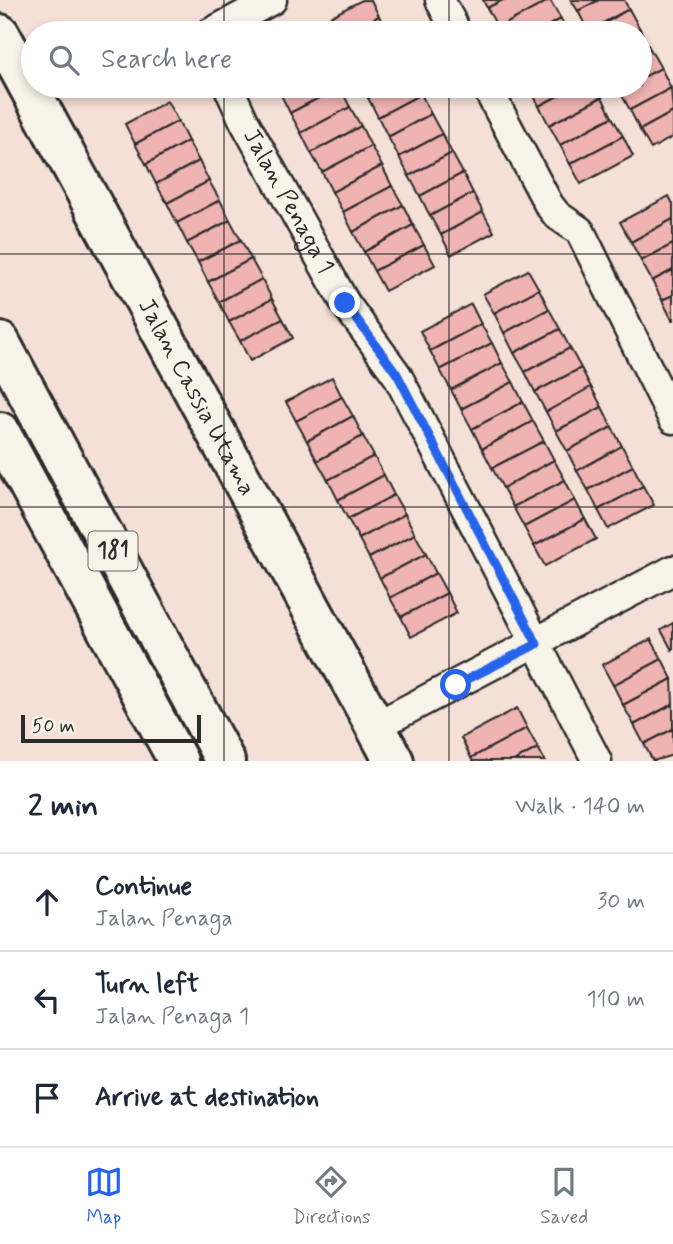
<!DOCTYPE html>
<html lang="en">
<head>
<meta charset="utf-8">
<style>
	:root { --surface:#fff; --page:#f2f2f3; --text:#1f2937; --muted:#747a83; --line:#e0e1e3; --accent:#2563eb }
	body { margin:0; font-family:Mynerve,sans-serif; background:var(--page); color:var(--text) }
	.scale { position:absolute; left:21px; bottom:18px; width:180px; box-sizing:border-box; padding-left:7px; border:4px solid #2b2b2b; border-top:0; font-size:19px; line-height:24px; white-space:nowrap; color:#2b2b2b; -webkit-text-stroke:5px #f7f3e8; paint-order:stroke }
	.stop { position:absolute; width:21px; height:21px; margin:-16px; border:5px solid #2563eb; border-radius:50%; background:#fff }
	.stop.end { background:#2563eb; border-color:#fff; box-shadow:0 2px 7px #0008 }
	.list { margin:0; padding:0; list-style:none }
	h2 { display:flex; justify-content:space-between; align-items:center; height:91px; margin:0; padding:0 28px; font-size:30px }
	h2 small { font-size:23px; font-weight:400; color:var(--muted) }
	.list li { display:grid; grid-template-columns:46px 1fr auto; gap:21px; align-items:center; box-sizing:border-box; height:98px; padding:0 28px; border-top:2px solid var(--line) }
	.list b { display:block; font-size:26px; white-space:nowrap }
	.list p { margin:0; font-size:23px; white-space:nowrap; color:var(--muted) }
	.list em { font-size:23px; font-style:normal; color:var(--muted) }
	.icon { flex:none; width:38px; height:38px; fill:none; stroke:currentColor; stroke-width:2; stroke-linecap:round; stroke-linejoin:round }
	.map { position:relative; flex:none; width:673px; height:761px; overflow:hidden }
	.search { position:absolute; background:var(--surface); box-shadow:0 4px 10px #0003; left:21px; right:21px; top:21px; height:77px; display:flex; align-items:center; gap:18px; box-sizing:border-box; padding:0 24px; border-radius:38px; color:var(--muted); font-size:26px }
	.sheet { height:385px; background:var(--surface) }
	nav { display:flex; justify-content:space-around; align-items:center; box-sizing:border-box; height:98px; border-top:2px solid var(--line); background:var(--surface); font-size:19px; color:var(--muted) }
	nav a { display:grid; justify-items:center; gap:4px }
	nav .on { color:var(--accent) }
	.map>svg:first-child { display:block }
	.building { fill:#efb3b2; stroke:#2b2b2b; stroke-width:2 }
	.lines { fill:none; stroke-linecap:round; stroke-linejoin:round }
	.street-casing { stroke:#2b2b2b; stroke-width:33 }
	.secondary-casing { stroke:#2b2b2b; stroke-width:44 }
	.primary-casing { stroke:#2b2b2b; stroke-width:44 }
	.street { stroke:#f7f3e8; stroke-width:28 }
	.secondary { stroke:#f7f3e8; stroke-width:38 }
	.primary { stroke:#f7f3e8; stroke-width:38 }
	.route { stroke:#2563eb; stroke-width:9 }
	.grid { fill:none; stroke:#2b2b2b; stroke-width:2; stroke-opacity:0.55 }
	.labels { text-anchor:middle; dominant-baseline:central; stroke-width:5; stroke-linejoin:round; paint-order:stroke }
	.shield { fill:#f7f3e8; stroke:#686764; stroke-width:2 }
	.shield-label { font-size:23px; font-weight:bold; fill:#2b2b2b }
	.street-label { font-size:24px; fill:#2b2b2b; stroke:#f7f3e8 }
</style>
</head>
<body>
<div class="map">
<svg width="673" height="761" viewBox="0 0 673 761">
	<rect width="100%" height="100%" fill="#f5e0d8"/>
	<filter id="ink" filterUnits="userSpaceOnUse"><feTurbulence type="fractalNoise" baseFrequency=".0143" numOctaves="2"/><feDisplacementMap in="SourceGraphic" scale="14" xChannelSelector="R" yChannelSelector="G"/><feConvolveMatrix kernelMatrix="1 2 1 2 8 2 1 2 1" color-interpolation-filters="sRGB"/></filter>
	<g filter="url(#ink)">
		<g class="building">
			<path d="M362 0H371L379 16 347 33H333L326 19Z"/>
			<path d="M483 0H503L487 8Z"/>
			<path d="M503 0H550L498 28 487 8Z"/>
			<path d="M550 0 561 19 534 33H500L498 28Z"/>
			<path d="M571 0H599L578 11Z"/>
			<path d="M599 0H624L629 9 588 31 578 11Z"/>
			<path d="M629 9 640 29 631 33H589Z"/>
			<path d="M379 16 388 33H347Z"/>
			<path d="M561 19 568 33H534Z"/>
			<path d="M640 29 650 49 640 54V33H631Z"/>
			<path d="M650 49 661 68 640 79V54Z"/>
			<path d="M661 68 671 88 630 110 619 90 628 86H640V79Z"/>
			<path d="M276 86H294L280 93Z"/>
			<path d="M294 86H339L340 87 290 113 280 93Z"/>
			<path d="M361 86H390L368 98Z"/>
			<path d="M390 86H416L421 94 378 117 368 98Z"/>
			<path d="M529 86H577L539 106Z"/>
			<path d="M577 86H596L602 97 549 125 539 106Z"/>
			<path d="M340 87 350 107 301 133 290 113Z"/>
			<path d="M671 88 673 112 640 130 630 110Z"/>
			<path d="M421 94 431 114 388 137 378 117Z"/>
			<path d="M602 97 612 117 560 145 549 125Z"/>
			<path d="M167 101 178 121 135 144 125 124Z"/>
			<path d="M350 107 361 126 311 153 301 133Z"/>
			<path d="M673 112V137L651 149 640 130Z"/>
			<path d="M431 114 442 134 399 157 388 137Z"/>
			<path d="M612 117 623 136 570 164 560 145Z"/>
			<path d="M178 121 188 141 146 164 135 144Z"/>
			<path d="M361 126 371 146 322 172 311 153Z"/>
			<path d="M442 134 452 153 409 176 399 157Z"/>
			<path d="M623 136 633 156 581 184 570 164Z"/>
			<path d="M188 141 199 161 156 184 146 164Z"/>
			<path d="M371 146 382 166 332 192 322 172Z"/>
			<path d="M452 153 463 173 420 196 409 176Z"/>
			<path d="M199 161 209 181 167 203 156 184Z"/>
			<path d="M382 166 392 186 343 212 332 192Z"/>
			<path d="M463 173 473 193 430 216 420 196Z"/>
			<path d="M209 181 220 200 177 223 167 203Z"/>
			<path d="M392 186 403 205 353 232 343 212Z"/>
			<path d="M473 193 483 212 441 235 430 216Z"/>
			<path d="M669 196 673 204V219L631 242 620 222Z"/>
			<path d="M220 200 230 220 187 243 177 223Z"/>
			<path d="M403 205 413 225 364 252 353 232Z"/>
			<path d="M483 212 494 232 451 255 441 235Z"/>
			<path d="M673 219V244L641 261 631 242Z"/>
			<path d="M230 220 241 240 198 262 187 243Z"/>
			<path d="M413 225 424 245 374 271 364 252Z"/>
			<path d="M241 240 251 259 208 282 198 262Z"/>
			<path d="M673 244V270L652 281 641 261Z"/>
			<path d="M424 245 435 265 385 291 374 271Z"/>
			<path d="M251 259 262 279 219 302 208 282Z"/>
			<path d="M528 270 539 289 494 313 483 294Z"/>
			<path d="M673 270V295L662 300 652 281Z"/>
			<path d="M262 279 272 299 229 322 219 302Z"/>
			<path d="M539 289 549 309 504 333 494 313Z"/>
			<path d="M673 295V320H672L662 300Z"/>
			<path d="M272 299 283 319 240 341 229 322Z"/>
			<path d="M471 304 481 324 430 351 420 331Z"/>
			<path d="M549 309 560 329 514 353 504 333Z"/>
			<path d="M283 319 293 338 250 361 240 341Z"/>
			<path d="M481 324 492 343 440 370 430 351Z"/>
			<path d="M560 329 570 348 525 372 514 353Z"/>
			<path d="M492 343 502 363 451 390 440 370Z"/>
			<path d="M570 348 581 368 535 392 525 372Z"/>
			<path d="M502 363 513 382 461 409 451 390Z"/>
			<path d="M581 368 591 387 546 412 535 392Z"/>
			<path d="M332 377 342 397 296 421 286 402Z"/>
			<path d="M513 382 523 402 472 429 461 409Z"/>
			<path d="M591 387 602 407 556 431 546 412Z"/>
			<path d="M342 397 353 416 307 441 296 421Z"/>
			<path d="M523 402 533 421 482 449 472 429Z"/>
			<path d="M602 407 612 427 567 451 556 431Z"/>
			<path d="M353 416 363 436 317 461 307 441Z"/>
			<path d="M533 421 544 441 492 468 482 449Z"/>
			<path d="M612 427 622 446 577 471 567 451Z"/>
			<path d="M363 436 374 456 328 480 317 461Z"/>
			<path d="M544 441 554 460 503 488 492 468Z"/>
			<path d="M622 446 633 466 588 490 577 471Z"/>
			<path d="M374 456 384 475 338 500 328 480Z"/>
			<path d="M554 460 565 480 513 507 503 488Z"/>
			<path d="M633 466 643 486 598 510 588 490Z"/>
			<path d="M384 475 394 495 348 519 338 500Z"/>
			<path d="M565 480 575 500 524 527 513 507Z"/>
			<path d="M643 486 654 505 608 529 598 510Z"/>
			<path d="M394 495 405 514 359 539 348 519Z"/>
			<path d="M575 500 585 519 534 546 524 527Z"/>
			<path d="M405 514 415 534 369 558 359 539Z"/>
			<path d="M585 519 596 539 545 566 534 546Z"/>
			<path d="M415 534 426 554 380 578 369 558Z"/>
			<path d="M426 554 436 573 390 598 380 578Z"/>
			<path d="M436 573 447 593 401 617 390 598Z"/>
			<path d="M447 593 457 613 411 637 401 617Z"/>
			<path d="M673 623V649L672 650 661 630Z"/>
			<path d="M651 639 662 659 613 685 602 665Z"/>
			<path d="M662 659 672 679 623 705 613 685Z"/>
			<path d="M672 679 673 704 634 725 623 705Z"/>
			<path d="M673 704V729L644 744 634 725Z"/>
			<path d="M517 708 527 728 471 758 461 738Z"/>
			<path d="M527 728 538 748 514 761H473L471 758Z"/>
			<path d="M673 729V755L653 761 644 744Z"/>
			<path d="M538 748 545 761H514Z"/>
		</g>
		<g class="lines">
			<defs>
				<g id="street">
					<path d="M440 0 457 33"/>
					<path d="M210 33 272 0"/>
					<path id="s1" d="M228 86 244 121 345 303 397 375 597 761"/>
					<path d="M486 86 549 205 557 215 580 231 673 419"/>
					<path d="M376 726 673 570"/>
				</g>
				<g id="secondary">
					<path id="s2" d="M0 34 394 761"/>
				</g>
				<g id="primary">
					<path d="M0 342 225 761"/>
					<path d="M0 432 178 761"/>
				</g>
			</defs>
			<use href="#street" class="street-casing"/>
			<use href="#secondary" class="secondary-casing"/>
			<use href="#primary" class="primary-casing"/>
			<use href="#street" class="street"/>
			<use href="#secondary" class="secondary"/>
			<use href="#primary" class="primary"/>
		</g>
	</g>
	<g class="lines" filter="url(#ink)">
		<path class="route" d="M345 303 397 374 537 644 456 685"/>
	</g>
	<path class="grid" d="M224 0V33M449 0V33M224 86V761M449 86V761M0 254H673M0 507H673"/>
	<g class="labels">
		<rect class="shield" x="88.5" y="531.5" width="49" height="39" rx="5"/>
		<g class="shield-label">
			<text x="113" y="551">181</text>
		</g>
		<g class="street-label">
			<text stroke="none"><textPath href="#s1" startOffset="130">Jalan Penaga 1</textPath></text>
			<text stroke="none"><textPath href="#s2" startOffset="413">Jalan Cassia Utama</textPath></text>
		</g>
	</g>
</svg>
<div class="scale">50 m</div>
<div class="stop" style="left:456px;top:685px"></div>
<div class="stop end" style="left:345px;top:303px"></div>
<div class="search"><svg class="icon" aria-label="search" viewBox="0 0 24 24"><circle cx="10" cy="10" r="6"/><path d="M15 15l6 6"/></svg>Search here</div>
</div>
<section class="sheet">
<h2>2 min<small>Walk · 140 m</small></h2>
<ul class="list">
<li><svg class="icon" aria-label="ahead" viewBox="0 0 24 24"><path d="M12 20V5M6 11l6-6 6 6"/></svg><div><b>Continue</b><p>Jalan Penaga</p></div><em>30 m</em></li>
<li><svg class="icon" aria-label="left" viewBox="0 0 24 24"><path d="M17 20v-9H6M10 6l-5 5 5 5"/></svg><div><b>Turn left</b><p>Jalan Penaga 1</p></div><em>110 m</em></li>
<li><svg class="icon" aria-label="arrive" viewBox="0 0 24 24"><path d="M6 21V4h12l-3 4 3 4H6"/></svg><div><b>Arrive at destination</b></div></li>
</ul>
</section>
<nav>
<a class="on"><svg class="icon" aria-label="map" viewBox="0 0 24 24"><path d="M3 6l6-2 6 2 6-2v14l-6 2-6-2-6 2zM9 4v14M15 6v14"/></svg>Map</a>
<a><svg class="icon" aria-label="directions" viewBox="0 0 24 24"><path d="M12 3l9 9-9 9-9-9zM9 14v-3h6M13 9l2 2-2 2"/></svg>Directions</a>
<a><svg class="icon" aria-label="saved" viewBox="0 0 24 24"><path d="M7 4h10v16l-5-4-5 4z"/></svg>Saved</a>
</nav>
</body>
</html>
